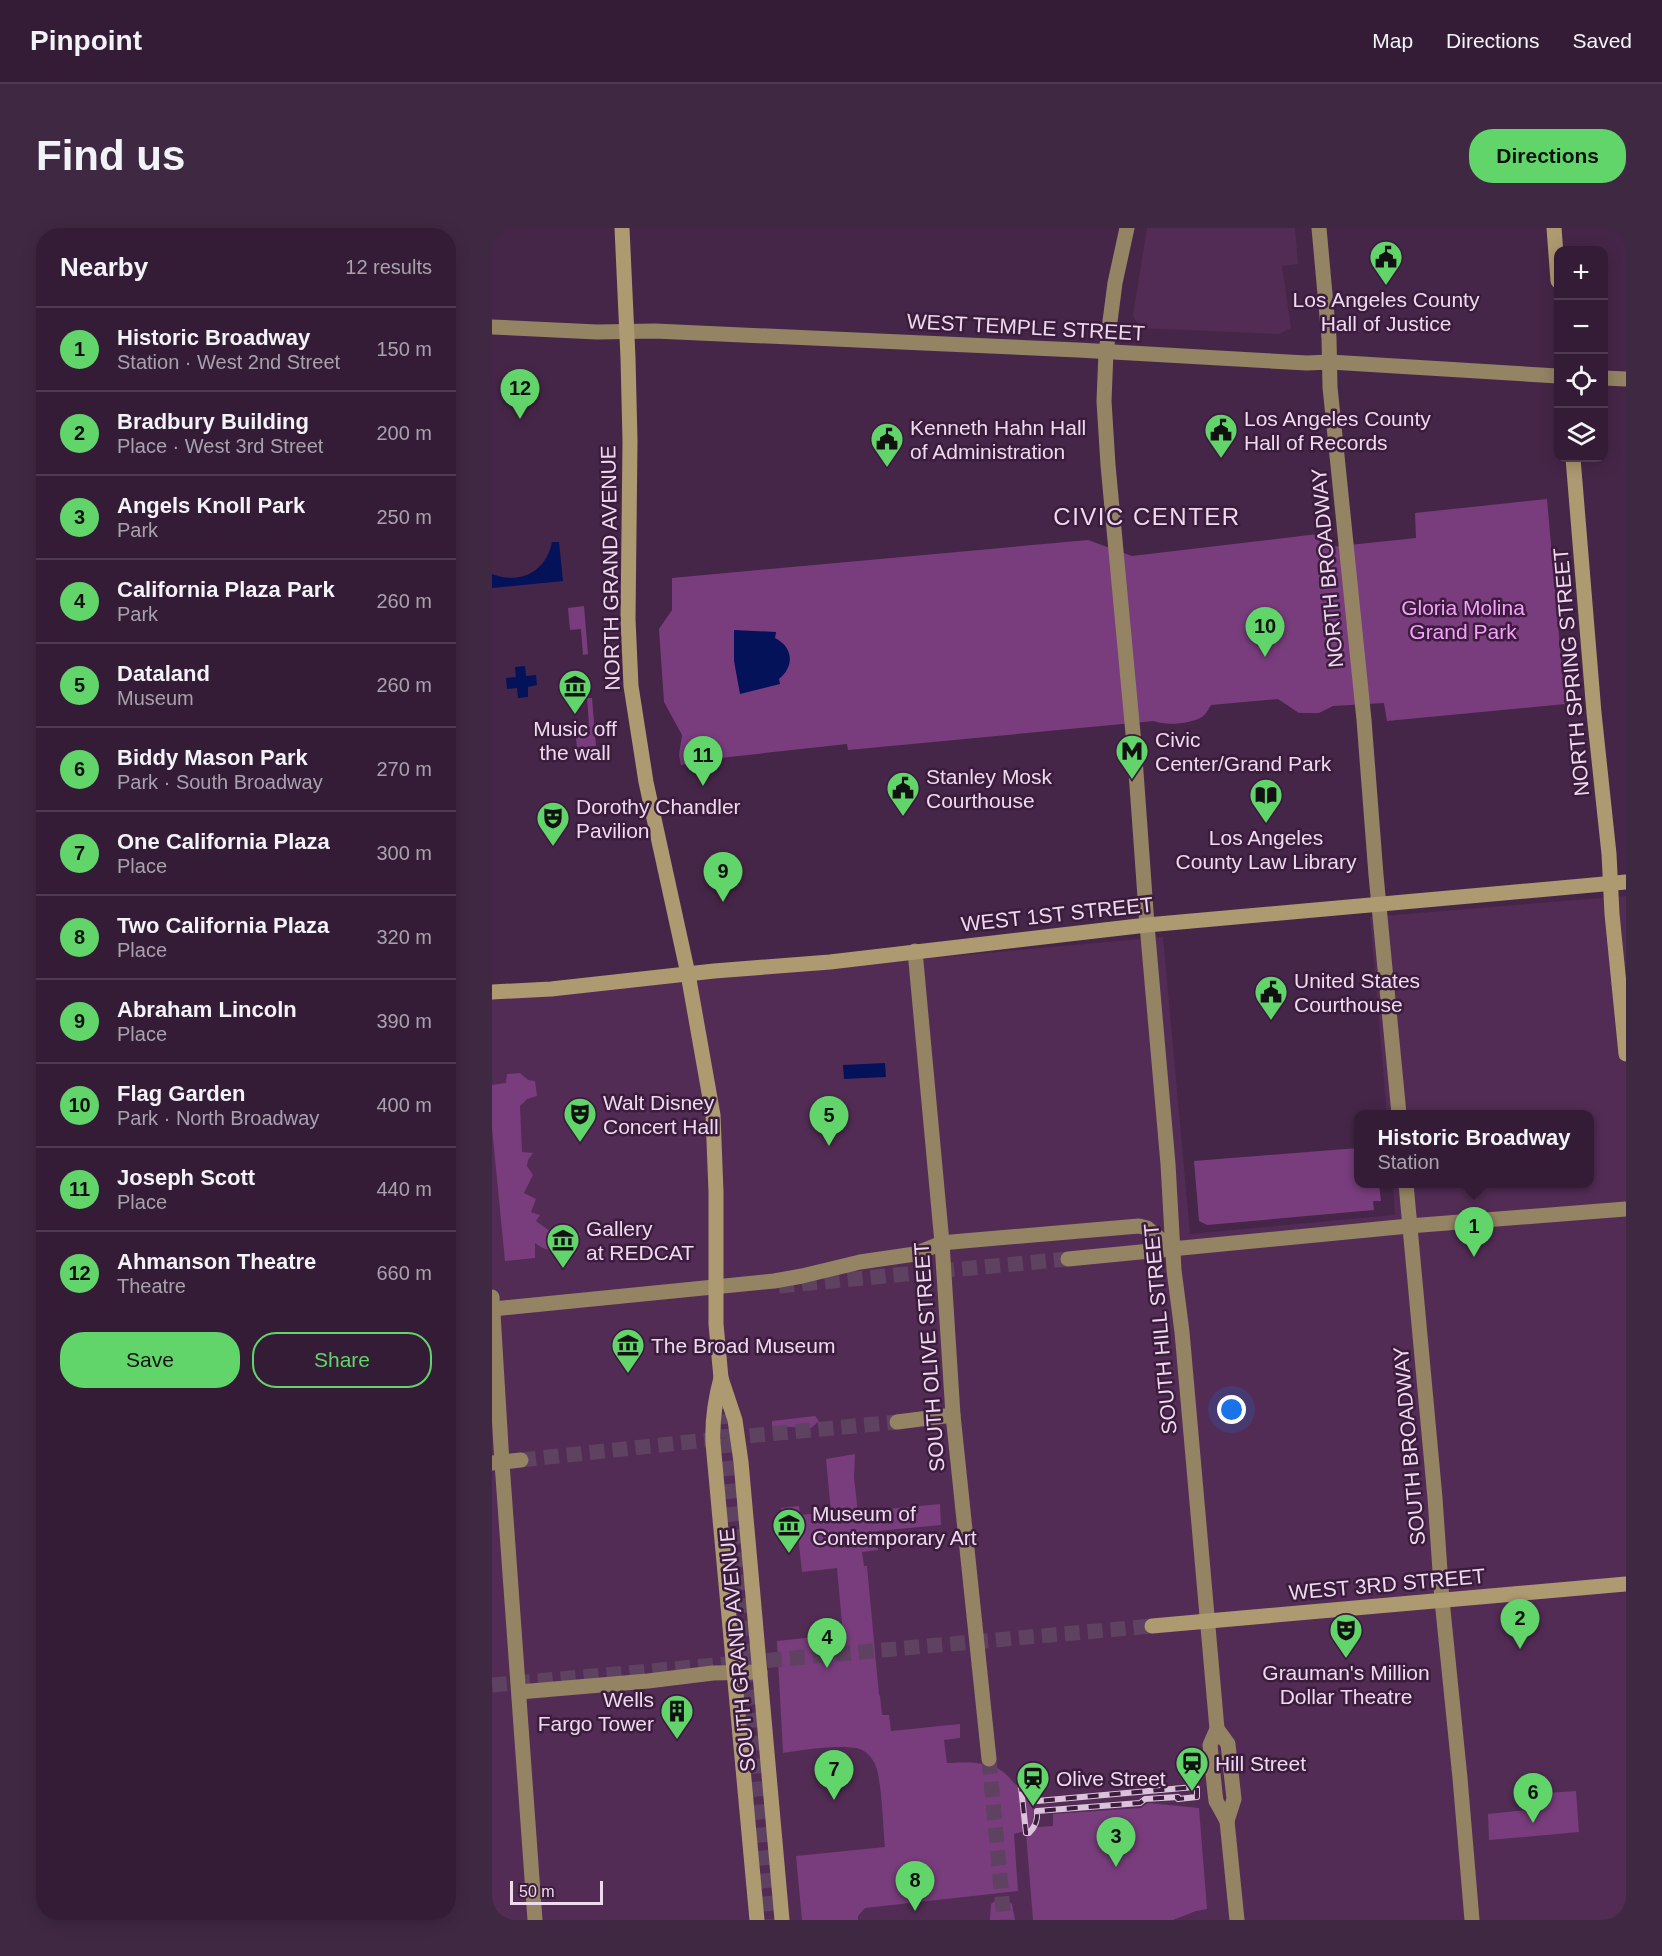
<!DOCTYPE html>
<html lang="en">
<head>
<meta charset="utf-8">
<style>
	:root { --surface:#341c36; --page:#3f2942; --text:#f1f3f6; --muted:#a9a1ad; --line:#4e3a51; --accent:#61d46a }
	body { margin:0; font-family:Helvetica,sans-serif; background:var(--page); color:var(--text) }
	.controls { position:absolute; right:18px; top:18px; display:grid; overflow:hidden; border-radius:12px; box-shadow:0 3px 15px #0003 }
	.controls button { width:54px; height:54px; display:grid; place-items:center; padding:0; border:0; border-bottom:2px solid var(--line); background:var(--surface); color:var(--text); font:30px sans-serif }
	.scale { position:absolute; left:18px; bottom:15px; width:93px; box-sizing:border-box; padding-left:6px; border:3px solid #eed9ee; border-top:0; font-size:16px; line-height:21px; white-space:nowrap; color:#eed9ee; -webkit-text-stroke:4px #3b1c3d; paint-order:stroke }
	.you { position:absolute; left:740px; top:1182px; width:21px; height:21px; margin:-15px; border:4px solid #fff; border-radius:50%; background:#1a73e8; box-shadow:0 0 0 9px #1a73e833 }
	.badge { display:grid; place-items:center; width:39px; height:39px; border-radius:50%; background:var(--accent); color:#111; font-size:20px; font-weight:700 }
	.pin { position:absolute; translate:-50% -50px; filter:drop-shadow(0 2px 3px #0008) }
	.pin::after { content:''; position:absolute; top:32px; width:21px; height:18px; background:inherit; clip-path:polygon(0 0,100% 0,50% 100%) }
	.popup { position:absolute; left:862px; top:882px; width:240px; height:78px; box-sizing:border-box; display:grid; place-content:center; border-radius:12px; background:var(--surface); filter:drop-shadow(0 2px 4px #0005); font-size:20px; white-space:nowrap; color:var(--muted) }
	.popup b { font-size:22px; color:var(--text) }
	.popup::after { content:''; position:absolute; left:50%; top:100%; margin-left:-12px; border:12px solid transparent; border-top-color:var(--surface) }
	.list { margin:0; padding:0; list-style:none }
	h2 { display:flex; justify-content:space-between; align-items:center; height:78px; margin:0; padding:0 24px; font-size:26px }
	h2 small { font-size:20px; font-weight:400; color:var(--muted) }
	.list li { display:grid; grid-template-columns:39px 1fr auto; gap:18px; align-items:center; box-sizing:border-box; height:84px; padding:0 24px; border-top:2px solid var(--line) }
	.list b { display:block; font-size:22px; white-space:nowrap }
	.list p { margin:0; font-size:20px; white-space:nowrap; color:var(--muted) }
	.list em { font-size:20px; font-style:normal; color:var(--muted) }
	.actions { display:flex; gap:12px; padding:18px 24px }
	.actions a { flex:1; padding:14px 0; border:2px solid var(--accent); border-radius:24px; text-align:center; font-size:21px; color:var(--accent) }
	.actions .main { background:var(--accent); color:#111 }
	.icon { flex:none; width:33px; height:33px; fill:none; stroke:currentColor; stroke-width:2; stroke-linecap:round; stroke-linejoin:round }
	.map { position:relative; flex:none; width:1134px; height:1692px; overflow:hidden; border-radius:24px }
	header { display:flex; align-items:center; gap:36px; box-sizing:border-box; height:84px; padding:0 30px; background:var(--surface); border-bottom:2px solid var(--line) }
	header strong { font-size:28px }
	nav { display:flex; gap:33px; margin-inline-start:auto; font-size:21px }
	.intro { display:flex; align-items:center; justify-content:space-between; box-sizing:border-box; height:144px; padding:0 36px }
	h1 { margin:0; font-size:42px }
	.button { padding:15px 27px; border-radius:24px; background:var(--accent); color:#111; font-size:21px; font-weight:700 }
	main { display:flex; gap:36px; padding:0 36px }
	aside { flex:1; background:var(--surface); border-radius:24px; box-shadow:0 3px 15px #0003 }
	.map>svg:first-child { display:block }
	.built { fill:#522c54 }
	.green { fill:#793d7d }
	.water { fill:#031259 }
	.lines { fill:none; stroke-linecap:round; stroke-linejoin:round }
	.street-tunnel { stroke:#5f4161; stroke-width:10; stroke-dasharray:10 5; stroke-linecap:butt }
	.secondary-tunnel { stroke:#5f4161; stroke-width:15; stroke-dasharray:15 8; stroke-linecap:butt }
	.primary-tunnel { stroke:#5f4161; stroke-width:15; stroke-dasharray:15 8; stroke-linecap:butt }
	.secondary { stroke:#948464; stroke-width:15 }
	.primary { stroke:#ae9a71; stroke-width:15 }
	.rail-casing { stroke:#dbc4db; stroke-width:6 }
	.rail { stroke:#3b1c3d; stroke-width:4; stroke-dasharray:11; stroke-linecap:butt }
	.labels { text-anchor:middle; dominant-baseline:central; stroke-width:5; stroke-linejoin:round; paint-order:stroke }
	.poi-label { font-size:21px; fill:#eed9ee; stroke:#3b1c3d; text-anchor:start }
	.street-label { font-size:21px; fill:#eed9ee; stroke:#3b1c3d }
	.park-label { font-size:21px; fill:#f7a0fc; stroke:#3b1c3d }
	.quarter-label { font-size:24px; letter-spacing:1.5px; fill:#eed9ee; stroke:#3b1c3d }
</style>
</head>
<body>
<header>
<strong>Pinpoint</strong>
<nav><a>Map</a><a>Directions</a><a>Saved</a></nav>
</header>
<div class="intro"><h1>Find us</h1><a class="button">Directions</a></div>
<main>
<aside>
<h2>Nearby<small>12 results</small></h2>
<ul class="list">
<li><span class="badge">1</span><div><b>Historic Broadway</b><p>Station · West 2nd Street</p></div><em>150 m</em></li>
<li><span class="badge">2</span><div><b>Bradbury Building</b><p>Place · West 3rd Street</p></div><em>200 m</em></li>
<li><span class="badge">3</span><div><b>Angels Knoll Park</b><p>Park</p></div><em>250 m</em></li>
<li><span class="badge">4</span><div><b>California Plaza Park</b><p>Park</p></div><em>260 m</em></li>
<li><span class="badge">5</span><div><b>Dataland</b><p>Museum</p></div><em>260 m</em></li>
<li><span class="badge">6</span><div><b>Biddy Mason Park</b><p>Park · South Broadway</p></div><em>270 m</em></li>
<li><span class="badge">7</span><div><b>One California Plaza</b><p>Place</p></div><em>300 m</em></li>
<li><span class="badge">8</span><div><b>Two California Plaza</b><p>Place</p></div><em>320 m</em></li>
<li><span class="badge">9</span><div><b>Abraham Lincoln</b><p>Place</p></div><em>390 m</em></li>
<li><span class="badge">10</span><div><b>Flag Garden</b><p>Park · North Broadway</p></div><em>400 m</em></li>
<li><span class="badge">11</span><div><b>Joseph Scott</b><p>Place</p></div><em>440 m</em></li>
<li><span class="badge">12</span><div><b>Ahmanson Theatre</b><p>Theatre</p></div><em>660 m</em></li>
</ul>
<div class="actions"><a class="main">Save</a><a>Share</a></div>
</aside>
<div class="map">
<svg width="1134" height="1692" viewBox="0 0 1134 1692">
	<rect width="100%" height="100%" fill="#462648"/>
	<g class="built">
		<path d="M655 0H803L806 36 790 38 799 100 787 106 649 100 641 88Z"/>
		<path d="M1134 668V1692H0V770L671 709 698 1006 903 987 901 956H1098V886H895L878 689Z"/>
	</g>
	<g class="green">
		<path d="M1055 271 1073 476 895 493 892 475 841 478 827 485H807L786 471 719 477C716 482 714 486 710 489 698 496 674 498 662 493L356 522 355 516 237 529 189 537 187 527 190 507 172 474 167 401 180 382V350L596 312 640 328 826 306 829 320 924 310 923 285Z"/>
		<path d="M92 378 96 426 91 427 89 401 78 402 76 380Z"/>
		<path d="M95 470H100L104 518 85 520 83 498 97 496Z"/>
		<path d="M28 845 36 852 43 853 45 868 35 871 28 878 30 924 41 925 36 932 35 938 41 947 32 965 44 971 39 984 48 987 44 993 59 1004 76 1010 80 1002 89 1006C79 1024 59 1028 43 1015V1030L13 1033 0 900V857L14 855 15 846Z"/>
		<path d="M866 920V956H887L889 973H881L882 982 715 997 707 993 702 933Z"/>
		<path d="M323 1188 327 1193 319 1200 280 1198V1193Z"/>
		<path d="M363 1226 362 1250 366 1284 448 1276 449 1297 385 1303 386 1322 370 1324 372 1338H375L387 1467 388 1468 390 1487H397L399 1503 468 1496V1510L452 1512 455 1535C471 1534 497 1533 510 1543 526 1555 517 1558 541 1562L542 1591 536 1602 522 1606 526 1663 373 1680 366 1688V1692H310L304 1628 393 1619C391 1599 390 1552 383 1536 380 1530 376 1525 370 1522 357 1515 308 1522 291 1525L285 1413 351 1406 345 1340 310 1344 306 1307 292 1308 289 1280 307 1278 308 1287 339 1284 334 1231Z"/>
		<path d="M1084 1563 1087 1604 997 1612 996 1586 1043 1581 1042 1566Z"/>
		<path d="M656 1575 707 1580 715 1681 704 1683 681 1692H541L534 1605H537L542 1598 547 1599 561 1598V1586L649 1580Z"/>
		<path d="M512 1670 520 1676 523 1692H498L499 1676 505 1671Z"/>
	</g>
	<g class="water">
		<path d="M60 314H67L71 353 0 360V346C28 357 54 344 60 314Z"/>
		<path d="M242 402 284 404 283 410C301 419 303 438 287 451L288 456 248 466 242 433Z"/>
		<path d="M33 438 34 448 44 447 45 457 36 459V469L26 470 25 460 15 461 14 450 24 449 23 439Z"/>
		<path d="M393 835 394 849 352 851 351 837Z"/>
	</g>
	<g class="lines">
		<path class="street-tunnel" d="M232 1171 234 1210"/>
		<g class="secondary-tunnel">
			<path d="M287 1058 576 1031"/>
			<path d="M234 1210 277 1692"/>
			<path d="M29 1232 234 1210 405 1194"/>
			<path d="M497 1531 512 1692"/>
		</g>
		<path class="primary-tunnel" d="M0 1457 660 1398"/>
		<g class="secondary">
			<path d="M635 0 623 55 614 124 612 173 616 237 642 516 655 697 676 936 682 1042 690 1104 725 1501 718 1517 723 1565 724 1573 735 1593 745 1692"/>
			<path d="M827 0 837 110 838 159 872 492 884 647 907 886"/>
			<path d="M0 99 105 104 163 103 586 122 815 135 838 134 1066 148"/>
			<path d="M1112 150 1134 151"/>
			<path d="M423 723 450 1015 461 1187 497 1531"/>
			<path d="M914 956 943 1270 950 1372 968 1550 980 1692"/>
			<path d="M576 1031 917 998 1134 981"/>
			<path d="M0 1069 10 1235 43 1692"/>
			<path d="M1 1081 282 1053 310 1048 368 1034 423 1026 450 1015 471 1013 647 998 655 1000 681 1022"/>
			<path d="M405 1194 461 1187"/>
			<path d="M0 1235 29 1232"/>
			<path d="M27 1464 156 1453 221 1445 268 1444"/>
			<path d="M725 1501 736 1516 742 1571 735 1593"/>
		</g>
		<g class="primary">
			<path d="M130 0 136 130 138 213 136 391 139 458 154 554 196 746 221 887 224 964V1096L229 1150 243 1192 249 1234 290 1692"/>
			<path d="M1062 0 1066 53"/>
			<path d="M1081 230 1102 485 1117 626 1120 686 1134 826"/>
			<path d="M0 764 59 761 222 743 338 734 655 697 1134 654"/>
			<path d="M229 1150C223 1172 220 1192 221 1215L265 1692"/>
			<path d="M660 1398 1134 1356"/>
		</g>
		<defs>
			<path id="rail" d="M543 1558 545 1573 702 1559 705 1560V1569L686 1571V1569L653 1571 648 1575 545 1583C546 1592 543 1599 537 1605H534L529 1559Z"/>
		</defs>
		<use href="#rail" class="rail-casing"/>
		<use href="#rail" class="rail"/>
	</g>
	<defs>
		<symbol id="civic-pin" viewBox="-11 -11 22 30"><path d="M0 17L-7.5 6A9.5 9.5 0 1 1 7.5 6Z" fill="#61d46a" stroke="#3b1c3d"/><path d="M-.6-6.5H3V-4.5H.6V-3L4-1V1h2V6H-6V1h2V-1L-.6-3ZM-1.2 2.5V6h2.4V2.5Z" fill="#111"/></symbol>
		<symbol id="museum-pin" viewBox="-11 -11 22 30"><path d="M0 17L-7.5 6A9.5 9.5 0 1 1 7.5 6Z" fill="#61d46a" stroke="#3b1c3d"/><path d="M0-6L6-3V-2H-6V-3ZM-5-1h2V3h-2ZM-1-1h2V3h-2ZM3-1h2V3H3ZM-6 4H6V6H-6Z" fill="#111"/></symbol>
		<symbol id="metro-pin" viewBox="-11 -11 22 30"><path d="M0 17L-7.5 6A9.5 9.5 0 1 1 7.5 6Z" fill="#61d46a" stroke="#3b1c3d"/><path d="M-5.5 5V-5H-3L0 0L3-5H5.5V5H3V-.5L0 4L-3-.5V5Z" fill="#111"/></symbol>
		<symbol id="library-pin" viewBox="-11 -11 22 30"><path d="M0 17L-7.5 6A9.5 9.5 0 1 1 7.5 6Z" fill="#61d46a" stroke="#3b1c3d"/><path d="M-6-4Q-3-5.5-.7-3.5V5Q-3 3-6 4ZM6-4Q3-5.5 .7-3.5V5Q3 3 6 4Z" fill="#111"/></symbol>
		<symbol id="theatre-pin" viewBox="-11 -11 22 30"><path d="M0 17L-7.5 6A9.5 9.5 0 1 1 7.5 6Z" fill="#61d46a" stroke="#3b1c3d"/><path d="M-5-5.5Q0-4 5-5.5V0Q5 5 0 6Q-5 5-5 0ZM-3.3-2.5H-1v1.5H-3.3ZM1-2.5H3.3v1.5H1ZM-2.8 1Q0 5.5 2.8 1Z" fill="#111"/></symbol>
		<symbol id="building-pin" viewBox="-11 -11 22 30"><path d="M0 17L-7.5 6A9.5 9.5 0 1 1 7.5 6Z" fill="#61d46a" stroke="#3b1c3d"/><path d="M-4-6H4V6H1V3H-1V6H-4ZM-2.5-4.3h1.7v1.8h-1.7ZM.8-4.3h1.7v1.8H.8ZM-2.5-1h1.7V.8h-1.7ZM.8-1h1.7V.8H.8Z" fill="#111"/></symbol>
		<symbol id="station-pin" viewBox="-11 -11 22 30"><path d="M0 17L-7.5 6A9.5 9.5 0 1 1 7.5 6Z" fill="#61d46a" stroke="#3b1c3d"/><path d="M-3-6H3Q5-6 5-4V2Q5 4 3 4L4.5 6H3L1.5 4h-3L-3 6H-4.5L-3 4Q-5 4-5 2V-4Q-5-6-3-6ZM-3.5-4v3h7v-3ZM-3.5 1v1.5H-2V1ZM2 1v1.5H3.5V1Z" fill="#111"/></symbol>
	</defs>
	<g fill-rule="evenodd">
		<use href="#civic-pin" x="875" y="10" width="38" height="52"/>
		<use href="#civic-pin" x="710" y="183" width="38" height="52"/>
		<use href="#civic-pin" x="376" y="192" width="38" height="52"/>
		<use href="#museum-pin" x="64" y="439" width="38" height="52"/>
		<use href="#metro-pin" x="621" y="504" width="38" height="52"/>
		<use href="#civic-pin" x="392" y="541" width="38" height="52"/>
		<use href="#library-pin" x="755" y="548" width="38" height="52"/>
		<use href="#theatre-pin" x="42" y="571" width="38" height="52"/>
		<use href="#civic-pin" x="760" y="745" width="38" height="52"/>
		<use href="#theatre-pin" x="69" y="867" width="38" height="52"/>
		<use href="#museum-pin" x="52" y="993" width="38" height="52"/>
		<use href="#museum-pin" x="117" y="1098" width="38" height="52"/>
		<use href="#museum-pin" x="278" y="1278" width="38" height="52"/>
		<use href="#theatre-pin" x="835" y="1383" width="38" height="52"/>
		<use href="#building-pin" x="166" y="1464" width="38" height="52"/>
		<use href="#station-pin" x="681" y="1516" width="38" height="52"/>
		<use href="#station-pin" x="522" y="1531" width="38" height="52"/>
	</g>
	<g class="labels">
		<g class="poi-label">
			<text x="894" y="71" text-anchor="middle">Los Angeles County<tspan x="894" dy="24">Hall of Justice</tspan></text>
			<text x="752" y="190">Los Angeles County<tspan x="752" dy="24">Hall of Records</tspan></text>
			<text x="418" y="199">Kenneth Hahn Hall<tspan x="418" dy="24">of Administration</tspan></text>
			<text x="83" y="500" text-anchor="middle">Music off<tspan x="83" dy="24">the wall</tspan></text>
			<text x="663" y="511">Civic<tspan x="663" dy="24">Center/Grand Park</tspan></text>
			<text x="434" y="548">Stanley Mosk<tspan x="434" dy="24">Courthouse</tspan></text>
			<text x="84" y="578">Dorothy Chandler<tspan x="84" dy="24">Pavilion</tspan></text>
			<text x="774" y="609" text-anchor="middle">Los Angeles<tspan x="774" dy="24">County Law Library</tspan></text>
			<text x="802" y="752">United States<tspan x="802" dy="24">Courthouse</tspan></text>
			<text x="111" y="874">Walt Disney<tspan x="111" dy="24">Concert Hall</tspan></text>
			<text x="94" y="1000">Gallery<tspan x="94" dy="24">at REDCAT</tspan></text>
			<text x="159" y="1117">The Broad Museum</text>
			<text x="320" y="1285">Museum of<tspan x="320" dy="24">Contemporary Art</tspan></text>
			<text x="854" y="1444" text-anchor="middle">Grauman's Million<tspan x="854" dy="24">Dollar Theatre</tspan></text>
			<text x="162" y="1471" text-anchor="end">Wells<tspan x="162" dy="24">Fargo Tower</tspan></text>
			<text x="723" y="1535">Hill Street</text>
			<text x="564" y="1550">Olive Street</text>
		</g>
		<g class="street-label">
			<text transform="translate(534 99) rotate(3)">WEST TEMPLE STREET</text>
			<text transform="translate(118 340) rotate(-91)">NORTH GRAND AVENUE</text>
			<text transform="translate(835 340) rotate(-95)">NORTH BROADWAY</text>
			<text transform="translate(1079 444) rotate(-95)">NORTH SPRING STREET</text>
			<text transform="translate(565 686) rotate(-6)">WEST 1ST STREET</text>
			<text transform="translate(668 1101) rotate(-95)">SOUTH HILL STREET</text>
			<text transform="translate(437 1129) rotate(-94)">SOUTH OLIVE STREET</text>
			<text transform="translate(917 1218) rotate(-95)">SOUTH BROADWAY</text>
			<text transform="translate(895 1356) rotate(-5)">WEST 3RD STREET</text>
			<text transform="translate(245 1422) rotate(-95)">SOUTH GRAND AVENUE</text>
		</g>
		<g class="park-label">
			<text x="971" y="379">Gloria Molina<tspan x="971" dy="24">Grand Park</tspan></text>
		</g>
		<g class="quarter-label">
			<text x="655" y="288">CIVIC CENTER</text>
		</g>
	</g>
</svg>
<div class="controls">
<button>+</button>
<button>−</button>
<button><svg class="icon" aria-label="locate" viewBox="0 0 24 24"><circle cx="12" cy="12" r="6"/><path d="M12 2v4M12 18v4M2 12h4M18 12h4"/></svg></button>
<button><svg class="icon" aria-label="layers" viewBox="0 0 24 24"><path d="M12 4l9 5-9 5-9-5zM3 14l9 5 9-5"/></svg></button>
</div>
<div class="scale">50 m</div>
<div class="you"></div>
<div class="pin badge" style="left:982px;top:1029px">1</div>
<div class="popup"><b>Historic Broadway</b>Station</div>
<div class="pin badge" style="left:1028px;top:1421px">2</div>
<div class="pin badge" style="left:624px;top:1639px">3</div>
<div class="pin badge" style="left:335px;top:1440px">4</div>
<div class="pin badge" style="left:337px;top:918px">5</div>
<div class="pin badge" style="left:1041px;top:1595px">6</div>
<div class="pin badge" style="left:342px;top:1572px">7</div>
<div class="pin badge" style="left:423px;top:1683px">8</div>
<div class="pin badge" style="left:231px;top:674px">9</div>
<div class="pin badge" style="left:773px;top:429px">10</div>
<div class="pin badge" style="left:211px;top:558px">11</div>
<div class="pin badge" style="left:28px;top:191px">12</div>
</div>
</main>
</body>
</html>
